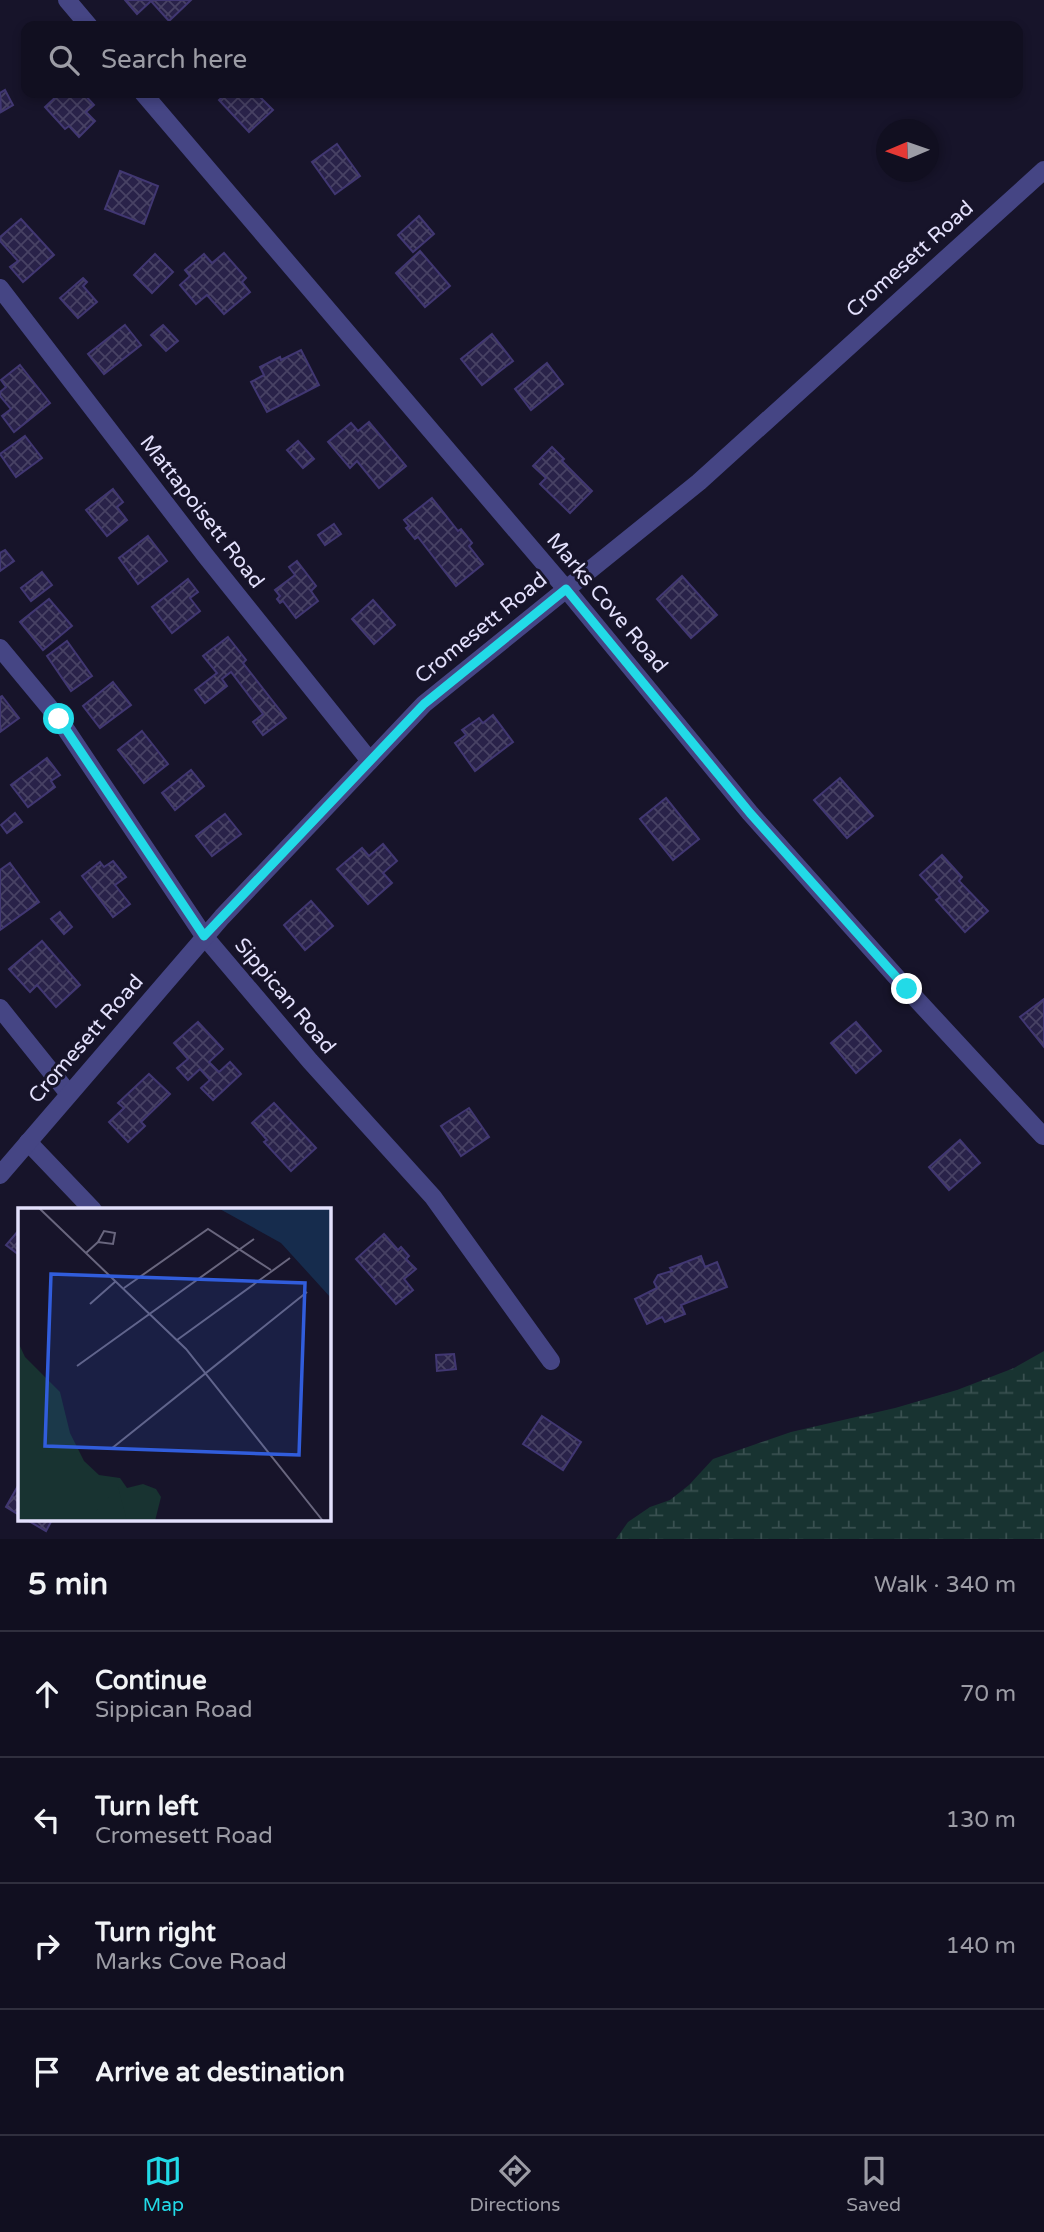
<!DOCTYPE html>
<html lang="en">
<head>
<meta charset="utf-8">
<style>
	:root { --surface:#110f20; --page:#1e1d2d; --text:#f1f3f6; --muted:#9c9ca5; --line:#302f3e; --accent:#22dae7 }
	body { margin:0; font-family:"Varela Round",sans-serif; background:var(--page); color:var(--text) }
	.compass { position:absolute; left:876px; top:119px; width:63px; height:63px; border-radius:50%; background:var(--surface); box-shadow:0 4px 10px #0003; rotate:268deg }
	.stop { position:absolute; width:21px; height:21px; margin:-16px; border:5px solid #22dae7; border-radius:50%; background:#fff }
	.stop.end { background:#22dae7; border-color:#fff; box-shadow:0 2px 7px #0008 }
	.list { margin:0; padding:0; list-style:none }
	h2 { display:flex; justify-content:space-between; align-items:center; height:91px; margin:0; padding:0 28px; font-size:30px }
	h2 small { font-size:23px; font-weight:400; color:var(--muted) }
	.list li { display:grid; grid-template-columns:46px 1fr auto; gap:21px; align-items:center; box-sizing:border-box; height:126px; padding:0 28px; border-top:2px solid var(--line) }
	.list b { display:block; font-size:26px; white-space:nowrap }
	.list p { margin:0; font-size:23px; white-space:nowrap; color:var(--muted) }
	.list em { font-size:23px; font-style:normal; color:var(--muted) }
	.icon { flex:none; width:38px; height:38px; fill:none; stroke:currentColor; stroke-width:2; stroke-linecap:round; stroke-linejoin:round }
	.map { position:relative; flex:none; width:1044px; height:1539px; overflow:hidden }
	.search { position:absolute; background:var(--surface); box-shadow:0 4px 10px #0003; left:21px; right:21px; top:21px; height:77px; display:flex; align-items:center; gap:18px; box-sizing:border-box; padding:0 24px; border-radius:14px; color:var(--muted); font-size:26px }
	.sheet { height:595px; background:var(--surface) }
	nav { display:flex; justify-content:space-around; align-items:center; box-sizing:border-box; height:98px; border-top:2px solid var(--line); background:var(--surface); font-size:19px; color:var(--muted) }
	nav a { display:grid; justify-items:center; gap:4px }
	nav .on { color:var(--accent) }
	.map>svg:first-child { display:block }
	.wetland { fill:url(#wetland-marsh) }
	.building { fill:url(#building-cross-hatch); stroke:#413772; stroke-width:2 }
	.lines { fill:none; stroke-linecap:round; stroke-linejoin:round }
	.minor { stroke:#454584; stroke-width:18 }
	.tertiary { stroke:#454584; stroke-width:18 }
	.route { stroke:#22dae7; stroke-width:9 }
	.labels { text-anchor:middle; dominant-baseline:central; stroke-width:6; stroke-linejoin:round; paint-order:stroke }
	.street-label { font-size:21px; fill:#e3e0fc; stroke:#17142a }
	.inset-road { fill:none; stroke:#69667e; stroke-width:2 }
	.view { fill:#315ddc; fill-opacity:0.15; stroke:#315ddc; stroke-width:3.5 }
	.inset-edge { fill:none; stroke:#e3e0fc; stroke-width:3.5 }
</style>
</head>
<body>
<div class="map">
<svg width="1044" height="1539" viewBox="0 0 1044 1539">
	<defs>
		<pattern id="wetland-marsh" width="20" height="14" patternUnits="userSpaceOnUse" patternTransform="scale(1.75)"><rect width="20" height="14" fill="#183331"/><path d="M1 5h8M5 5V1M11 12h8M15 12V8" fill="none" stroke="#395050"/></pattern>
		<pattern id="building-cross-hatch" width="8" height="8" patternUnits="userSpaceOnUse" patternTransform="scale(1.75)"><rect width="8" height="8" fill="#292249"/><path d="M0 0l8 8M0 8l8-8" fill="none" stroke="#484264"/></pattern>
	</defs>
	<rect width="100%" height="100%" fill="#17142a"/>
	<path class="wetland" d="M1044 1351V1539H616L628 1522 650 1507 670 1500 689 1485 713 1459 791 1432 895 1408 957 1390 1014 1368Z"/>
	<g class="building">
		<path d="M125 0H191L169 21 151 1 137 14Z"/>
		<path d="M5 90 13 105 1 112 0 93Z"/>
		<path d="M60 93H83L94 105 86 112 95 121 79 137 69 126 65 129 45 107Z"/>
		<path d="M227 93H256L273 110 249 132 219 100Z"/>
		<path d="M337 144 360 176 335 194 312 162Z"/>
		<path d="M120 171 158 186 144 224 105 209Z"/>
		<path d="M419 216 434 234 413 252 398 235Z"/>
		<path d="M21 219 54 255 23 282 10 267 18 261 0 241V237Z"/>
		<path d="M420 251 450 286 425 307 396 273Z"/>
		<path d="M224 253 246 278 242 282 250 292 224 314 207 295 196 304 180 285 190 276 185 270 204 254 212 263Z"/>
		<path d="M155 254 173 272 152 293 134 275Z"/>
		<path d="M83 278 87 282 83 286 97 302 78 318 60 298Z"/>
		<path d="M125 325 141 345 104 374 88 354Z"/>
		<path d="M163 325 178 341 166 351 151 335Z"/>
		<path d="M492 334 513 361 482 385 461 359Z"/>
		<path d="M301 350 319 385 267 412 251 382 264 375 260 367 280 357 281 360Z"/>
		<path d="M547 363 563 384 531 410 515 389Z"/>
		<path d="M20 365 50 403 14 432 2 416 11 409 0 396V392L6 387 1 380Z"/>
		<path d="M369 422 406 466 379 488 357 461 350 468 328 442 351 423 358 431Z"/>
		<path d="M25 436 42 458 16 477 0 454Z"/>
		<path d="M298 441 314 459 303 468 287 450Z"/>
		<path d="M552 447 564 459 562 461 592 491 570 513 540 484 546 478 533 466Z"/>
		<path d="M113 489 123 502 117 507 127 520 107 536 86 510Z"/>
		<path d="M432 498 458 531 461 529 472 543 469 546 483 564 456 586 418 537 415 539 406 528 409 526 404 520Z"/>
		<path d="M334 524 341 534 325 545 318 535Z"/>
		<path d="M148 536 167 561 138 584 119 558Z"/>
		<path d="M5 550 14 561 0 571V553Z"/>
		<path d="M297 561 316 586 311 591 318 601 296 618 283 601 280 603 277 599 280 596 275 590 295 575 289 567Z"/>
		<path d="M42 572 52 585 31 601 21 588Z"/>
		<path d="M682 576 717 615 691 638 657 599Z"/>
		<path d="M188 579 198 592 190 598 200 611 172 633 152 607Z"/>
		<path d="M49 599 72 626 43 650 20 622Z"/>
		<path d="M373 600 395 625 374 644 352 619Z"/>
		<path d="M228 637 246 660 243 663 286 718 263 735 253 722 263 714 231 672 222 679 227 686 205 703 195 690 217 673 203 656Z"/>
		<path d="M67 641 92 676 71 691 47 656Z"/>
		<path d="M113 682 131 705 100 728 83 706Z"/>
		<path d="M2 696 19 718 0 732V697Z"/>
		<path d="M493 715 513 742 475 771 455 743 466 735 462 730 479 718 483 723Z"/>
		<path d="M142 731 168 764 144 783 118 750Z"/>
		<path d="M47 758 60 775 51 781 55 787 28 807 11 785Z"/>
		<path d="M191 770 204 786 175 810 162 793Z"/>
		<path d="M840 778 873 816 847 838 814 800Z"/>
		<path d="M666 798 699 839 673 860 640 819Z"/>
		<path d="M15 813 22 822 7 833 1 825Z"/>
		<path d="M225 814 241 834 212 856 196 836Z"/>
		<path d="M383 844 397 861 383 873 392 883 368 904 337 869 362 848 369 856Z"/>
		<path d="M942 855 962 877 959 881 988 911 965 932 936 900 940 897 920 875Z"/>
		<path d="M113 861 126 877 115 885 130 904 113 917 82 876 100 862 104 867Z"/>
		<path d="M10 863 39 902 0 930V870Z"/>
		<path d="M311 901 333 926 305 950 284 925Z"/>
		<path d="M60 912 72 927 64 934 51 919Z"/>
		<path d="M42 941 80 985 56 1007 37 985 30 992 9 969Z"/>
		<path d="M1044 999V1047L1020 1017Z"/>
		<path d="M198 1022 223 1049 209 1062 219 1072 230 1062 241 1074 213 1100 201 1088 210 1080 200 1069 188 1080 177 1068 188 1059 174 1043Z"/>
		<path d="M856 1022 881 1051 856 1073 831 1043Z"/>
		<path d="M149 1074 170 1094 141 1122 145 1126 128 1142 109 1122 124 1108 118 1103Z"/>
		<path d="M274 1103 316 1148 291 1171 264 1142 267 1140 252 1123Z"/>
		<path d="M469 1108 489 1137 461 1156 441 1126Z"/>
		<path d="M960 1140 980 1163 949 1190 929 1167Z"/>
		<path d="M19 1230V1255L6 1245Z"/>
		<path d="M384 1234 398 1250 401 1247 409 1256 406 1259 416 1269 404 1279 413 1290 396 1304 356 1259Z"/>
		<path d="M701 1256 705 1267 717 1262 727 1287 681 1305 685 1314 665 1322 662 1317 647 1324 635 1299 657 1288 654 1282 658 1275 672 1271 670 1268Z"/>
		<path d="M454 1354 456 1369 437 1371 436 1355Z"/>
		<path d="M542 1416 581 1442 563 1470 523 1444Z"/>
		<path d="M19 1484V1515L6 1507Z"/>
		<path d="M27 1520H52L46 1531Z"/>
	</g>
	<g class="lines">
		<g class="minor">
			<path d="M67 0 89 26"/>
			<path d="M143 93 566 589 750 813 907 989 1043 1136"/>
			<path d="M0 288 205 555 370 761"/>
			<path d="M0 648 59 719 204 936 310 1061 433 1197 551 1361"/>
			<path d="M0 1008 69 1094"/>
			<path d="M28 1142 93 1210"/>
		</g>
		<path class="tertiary" d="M0 1175 222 917 424 704 699 482 1044 170"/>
	</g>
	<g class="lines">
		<path class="route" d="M59 719 204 936 424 704 566 589 750 813 907 989"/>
	</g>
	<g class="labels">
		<g class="street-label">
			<text transform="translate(910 259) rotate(-42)">Cromesett Road</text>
			<text transform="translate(202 512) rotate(52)">Mattapoisett Road</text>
			<text transform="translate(607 603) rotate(50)">Marks Cove Road</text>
			<text transform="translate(481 628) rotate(-39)">Cromesett Road</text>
			<text transform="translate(285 996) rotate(50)">Sippican Road</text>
			<text transform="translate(86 1039) rotate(-49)">Cromesett Road</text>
		</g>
	</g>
	<g transform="translate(18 1208)">
		<rect width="313" height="313" fill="#17142a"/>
		<path d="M0 134 7 149 42 184 52 225 66 253 81 267 102 270 109 280 125 276 138 281 143 289 137 313H0Z" fill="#183331"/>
		<path d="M100 279 109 313H69Z" fill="#183331"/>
		<path d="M200 0H313V90L263 35Z" fill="#162c4d"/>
		<path class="inset-road" d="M21 0 168 141 305 313M68 45 80 34 95 36 97 25 86 23 80 34M106 80 190 21 253 62M72 96 98 73M159 132 272 50M59 158 236 31M93 241 289 84"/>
		<path class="view" d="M33 66 287 75 281 247 27 238Z"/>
		<rect width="313" height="313" class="inset-edge"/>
	</g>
</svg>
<svg class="compass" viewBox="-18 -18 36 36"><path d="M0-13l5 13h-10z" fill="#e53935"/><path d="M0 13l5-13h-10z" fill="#9c9ca5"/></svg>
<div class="stop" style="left:59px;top:719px"></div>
<div class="stop end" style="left:907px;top:989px"></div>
<div class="search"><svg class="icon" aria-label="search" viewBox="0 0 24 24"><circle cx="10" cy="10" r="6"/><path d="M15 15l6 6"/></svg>Search here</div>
</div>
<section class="sheet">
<h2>5 min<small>Walk · 340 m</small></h2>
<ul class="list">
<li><svg class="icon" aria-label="ahead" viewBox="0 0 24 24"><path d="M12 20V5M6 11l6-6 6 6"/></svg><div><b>Continue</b><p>Sippican Road</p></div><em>70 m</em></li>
<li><svg class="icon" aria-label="left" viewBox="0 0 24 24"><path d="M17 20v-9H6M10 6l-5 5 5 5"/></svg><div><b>Turn left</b><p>Cromesett Road</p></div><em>130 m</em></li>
<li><svg class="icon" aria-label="right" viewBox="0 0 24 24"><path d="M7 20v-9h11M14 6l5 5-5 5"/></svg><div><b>Turn right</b><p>Marks Cove Road</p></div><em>140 m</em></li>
<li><svg class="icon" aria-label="arrive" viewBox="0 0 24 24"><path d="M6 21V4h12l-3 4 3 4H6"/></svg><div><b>Arrive at destination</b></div></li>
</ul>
</section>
<nav>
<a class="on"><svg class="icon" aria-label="map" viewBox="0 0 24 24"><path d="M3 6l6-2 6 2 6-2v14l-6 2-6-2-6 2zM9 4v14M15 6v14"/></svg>Map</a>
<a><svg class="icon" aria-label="directions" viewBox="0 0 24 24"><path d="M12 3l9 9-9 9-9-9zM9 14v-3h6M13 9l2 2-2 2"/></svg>Directions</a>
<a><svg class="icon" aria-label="saved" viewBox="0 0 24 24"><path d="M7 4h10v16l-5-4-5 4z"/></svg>Saved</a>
</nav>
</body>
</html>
